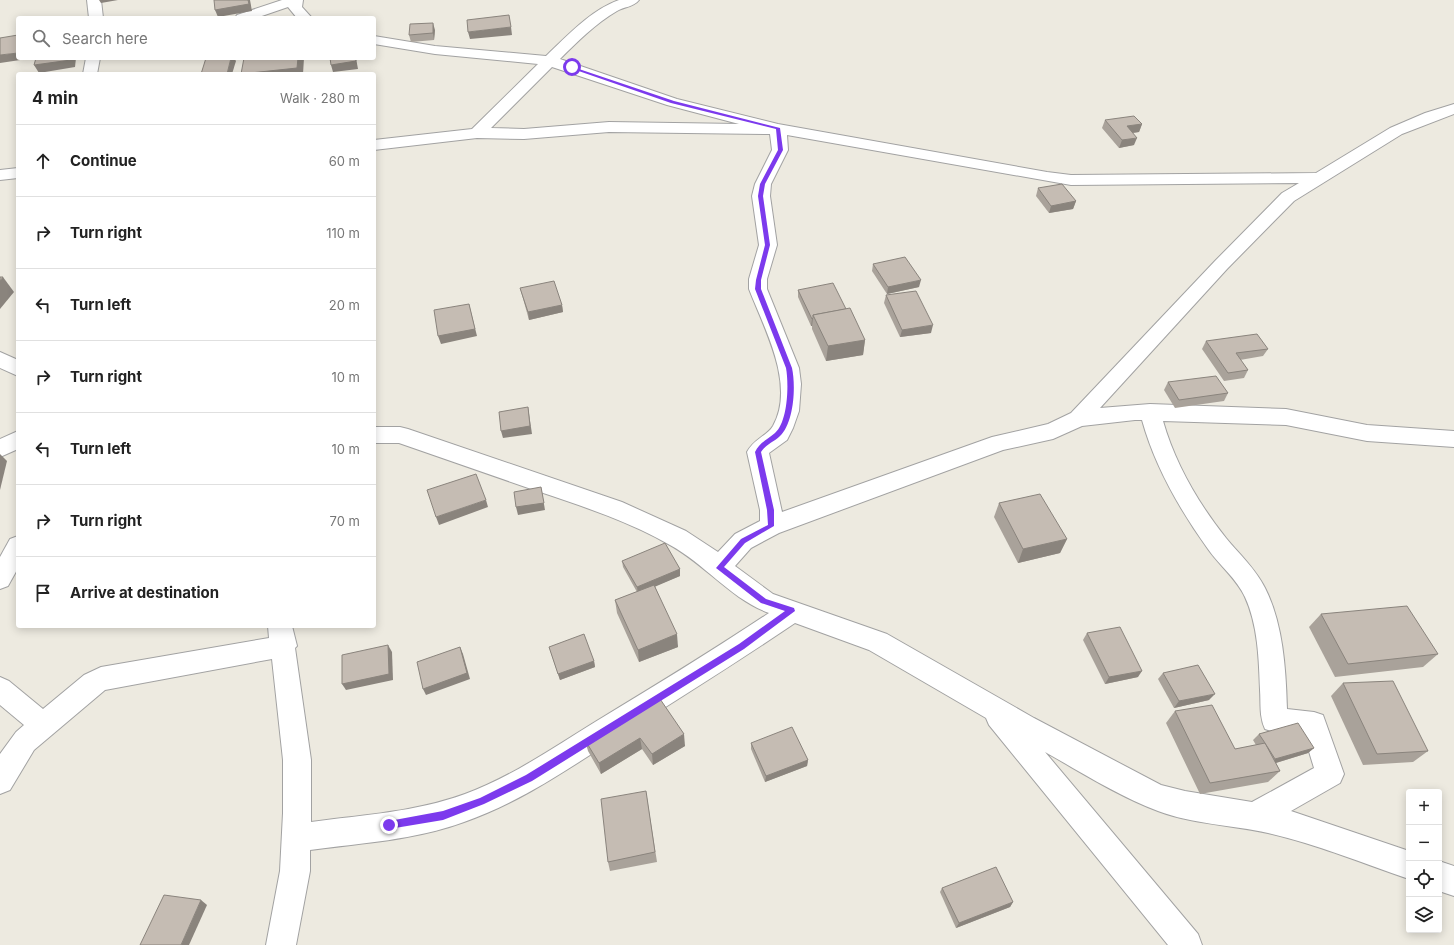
<!DOCTYPE html>
<html lang="en">
<head>
<meta charset="utf-8">
<style>
	:root { --surface:#fff; --page:#f6f6f6; --text:#222; --muted:#767676; --line:#e0e0e0 }
	body { margin:0; font-family:Inter,sans-serif; background:var(--page); color:var(--text) }
	.controls { position:absolute; right:12px; bottom:12px; display:grid; overflow:hidden; border-radius:4px; box-shadow:0 2px 10px #0003 }
	.controls button { width:36px; height:36px; display:grid; place-items:center; padding:0; border:0; border-bottom:1px solid var(--line); background:var(--surface); color:var(--text); font:20px sans-serif }
	.stop { position:absolute; width:12px; height:12px; margin:-9px; border:3px solid #7c3aed; border-radius:50%; background:#fff }
	.stop.end { background:#7c3aed; border-color:#fff; box-shadow:0 1px 4px #0008 }
	.list { margin:0; padding:0; list-style:none }
	h2 { display:flex; justify-content:space-between; align-items:center; height:52px; margin:0; padding:0 16px; font-size:17px }
	h2 small { font-size:13px; font-weight:400; color:var(--muted) }
	.list li { display:grid; grid-template-columns:26px 1fr auto; gap:12px; align-items:center; box-sizing:border-box; height:72px; padding:0 16px; border-top:1px solid var(--line) }
	.list b { display:block; font-size:15px; white-space:nowrap }
	.list em { font-size:13px; font-style:normal; color:var(--muted) }
	.icon { flex:none; width:22px; height:22px; fill:none; stroke:currentColor; stroke-width:2; stroke-linecap:round; stroke-linejoin:round }
	.map { position:relative; flex:none; width:1454px; height:945px; overflow:hidden }
	.search { position:absolute; background:var(--surface); box-shadow:0 2px 10px #0003; left:16px; top:16px; width:360px; height:44px; display:flex; align-items:center; gap:10px; box-sizing:border-box; padding:0 14px; border-radius:4px; color:var(--muted); font-size:15px }
	.panel { position:absolute; background:var(--surface); box-shadow:0 2px 10px #0003; left:16px; top:72px; width:360px; height:556px; border-radius:4px }
	.map>svg:first-child { display:block }
	.lines { fill:none; stroke-linecap:round; stroke-linejoin:round }
	.minor-casing { stroke:#a2a2a2; stroke-width:2 }
	.minor { fill:#fff; fill-rule:evenodd }
	.wall { fill:#a9a29a }
	.shaded-wall { fill:#8a847d }
	.building { fill:#c5bcb3; stroke:#8a847d }
	.route { fill:#7c3aed }
</style>
</head>
<body>
<div class="map">
<svg width="1454" height="945" viewBox="0 0 1454 945">
	<rect width="100%" height="100%" fill="#edeae0"/>
	<g class="lines">
		<defs>
			<g id="minor">
				<path d="M87 0H101L103 18H89Z"/>
				<path d="M282 0H303L302 7 312 18H297L288 7 256 18H235L237 15Z"/>
				<path d="M619 0H639C634 7 623 7 617 11 595 24 577 42 560 59L677 99 778 124 1047 172 1071 175 1316 173 1390 128 1425 113 1454 104V114L1402 134 1294 201 1227 269 1100 408 1150 404 1286 409 1367 425 1454 431V447L1367 441 1286 425 1163 421C1175 463 1198 503 1226 538 1239 554 1255 568 1265 588 1283 623 1286 670 1287 709L1314 712 1323 715 1344 774 1340 783 1291 811 1409 851V879C1362 863 1316 844 1268 833 1232 825 1192 824 1158 811 1118 796 1081 772 1045 752L1198 934 1202 945H1168L989 725 986 718 869 650 795 623C736 663 675 701 615 739 566 770 519 803 464 822 415 840 362 843 310 850V871L296 945H266L280 871 283 813V760L272 659 105 690 34 750 10 790 0 794V754L16 732 24 725 0 705V677L9 681 43 709 84 675 101 667 269 638 268 626H292L297 646 295 648 311 760V822C362 815 416 812 465 794 511 777 553 748 595 722 653 687 712 651 769 613 731 599 705 564 670 545 628 521 582 506 537 491 491 475 445 459 399 443H374V427H400L408 429 622 502 686 531 718 552 735 534 760 521V510L747 452C755 438 767 436 773 426 796 385 764 328 749 289V279L759 245 752 196 755 184 772 150 770 134 609 132 524 139 477 138 374 150V140L472 129 538 64 435 54 374 44V36L435 46 546 56C568 35 591 10 619 0ZM552 67 667 105 739 124 609 122 524 129 491 128ZM787 135 1071 185 1299 183 1282 193 1215 261 1071 413 1048 424 992 437 782 512 769 453 787 440 793 428 799 411 801 384 799 368 767 289V279L777 245 770 196 771 184 788 150ZM1135 420H1142C1155 467 1180 510 1208 549 1219 565 1237 579 1245 597 1258 625 1259 660 1260 690 1261 703 1259 716 1265 729L1274 732 1304 735 1314 768 1252 802 1185 791 1161 785 1034 718 887 634 773 594 735 566 751 548 779 533 1003 450 1053 439 1082 426Z"/>
				<path d="M86 58H100L97 74H83Z"/>
				<path d="M18 168V178L0 180V170Z"/>
				<path d="M0 352 18 360V376L0 368Z"/>
				<path d="M18 431V449L0 457V439Z"/>
				<path d="M18 536V568L8 586 0 589V557L10 539Z"/>
				<path d="M1439 861 1454 866V896L1439 891Z"/>
			</g>
		</defs>
		<use href="#minor" class="minor-casing"/>
		<use href="#minor" class="minor"/>
	</g>
	<g class="wall">
		<path d="M435 30 434 40 411 42 409 35Z"/>
		<path d="M1105 120 1142 124 1139 132 1132 133 1134 145 1119 148 1102 128Z"/>
		<path d="M1038 188 1076 201 1073 209 1049 213 1036 196Z"/>
		<path d="M873 264 919 287 887 294 872 271Z"/>
		<path d="M520 288 562 305 563 312 529 320 522 295Z"/>
		<path d="M798 290 846 309 865 340 863 355 826 361 812 329V326H811L798 297Z"/>
		<path d="M886 295 931 333 900 337 884 303Z"/>
		<path d="M1206 341 1268 349 1263 356 1240 360 1248 370 1244 378 1224 381 1202 349Z"/>
		<path d="M1168 382 1228 393 1224 401 1175 408 1164 390Z"/>
		<path d="M999 503 1067 539 1060 553 1018 563 994 517Z"/>
		<path d="M622 561 680 569V576L655 586 678 647 639 662 617 613 615 600 637 592 623 567Z"/>
		<path d="M1321 614 1438 654 1423 667 1335 677 1309 627Z"/>
		<path d="M1087 633 1138 677 1105 684 1083 640Z"/>
		<path d="M549 647 594 661 595 667 560 680Z"/>
		<path d="M1163 673 1209 700 1174 708 1158 679Z"/>
		<path d="M1343 683 1428 751 1413 762 1363 765 1331 696Z"/>
		<path d="M658 696 685 746 653 765 642 749 601 774 588 751 585 740Z"/>
		<path d="M1175 711 1235 749 1256 745 1253 740 1259 734 1314 748 1308 753 1276 763 1280 771 1268 782 1200 794 1166 723Z"/>
		<path d="M751 743 808 760 807 766 765 782 751 749Z"/>
		<path d="M646 791 657 862 610 871 608 862Z"/>
		<path d="M942 888 1013 902 1010 907 956 928 940 892Z"/>
	</g>
	<g class="shaded-wall">
		<path d="M99 0H118L101 3Z"/>
		<path d="M248 0H250L252 11 218 17 215 10Z"/>
		<path d="M433 23 435 30 434 40 433 33Z"/>
		<path d="M511 27 512 35 470 39 468 32Z"/>
		<path d="M18 53V58H27V59L0 63V55Z"/>
		<path d="M71 58H76L75 67 39 73 34 65Z"/>
		<path d="M231 58H234L236 61 232 74H227Z"/>
		<path d="M298 58H304L303 74H241Z"/>
		<path d="M355 58H356L358 69 333 72 331 65Z"/>
		<path d="M1142 124 1139 132 1124 134 1127 126Z"/>
		<path d="M1137 138 1134 145 1119 148 1122 140Z"/>
		<path d="M1076 201 1073 209 1049 213 1051 206Z"/>
		<path d="M3 277 14 292 0 309V281Z"/>
		<path d="M921 280 919 287 887 294 888 287Z"/>
		<path d="M469 304 477 336 441 344 438 336Z"/>
		<path d="M562 305 563 312 529 320 528 312Z"/>
		<path d="M813 318 812 326H811L812 319Z"/>
		<path d="M933 325 931 333 900 337 902 330Z"/>
		<path d="M865 340 863 355 826 361 828 346Z"/>
		<path d="M528 407 532 434 503 438 501 431Z"/>
		<path d="M0 454 7 461 0 490Z"/>
		<path d="M541 487 545 510 518 515 516 507Z"/>
		<path d="M486 500 488 507 439 525 436 517Z"/>
		<path d="M1067 539 1060 553 1018 563 1023 549Z"/>
		<path d="M680 569V576L638 594 637 587Z"/>
		<path d="M677 634 678 647 639 662 638 650Z"/>
		<path d="M388 645 392 652 393 680 346 690 342 684Z"/>
		<path d="M460 647 463 654 470 679 426 695 423 689Z"/>
		<path d="M594 661 595 667 560 680 558 674Z"/>
		<path d="M1142 671 1138 677 1105 684 1109 677Z"/>
		<path d="M1215 694 1209 700 1174 708 1179 701Z"/>
		<path d="M684 734 685 746 653 765 652 754Z"/>
		<path d="M640 738 642 749 601 774 599 763Z"/>
		<path d="M1314 748 1308 753 1269 765 1275 759Z"/>
		<path d="M808 760 807 766 765 782 766 776Z"/>
		<path d="M201 900 207 905 189 945H181Z"/>
		<path d="M1013 902 1010 907 956 928 959 923Z"/>
	</g>
	<g class="building">
		<path d="M214 0H248L249 4 215 10Z"/>
		<path d="M509 15 511 27 468 32 467 20Z"/>
		<path d="M433 23V33L409 35 410 24Z"/>
		<path d="M18 35V53L0 55V38Z"/>
		<path d="M36 58H71V60L34 65Z"/>
		<path d="M206 58H231L227 74H201Z"/>
		<path d="M244 58H298L297 68 241 74Z"/>
		<path d="M330 58H355L356 61 331 65Z"/>
		<path d="M1134 116 1142 124 1127 126 1137 138 1122 140 1105 120Z"/>
		<path d="M1062 184 1076 201 1051 206 1038 188Z"/>
		<path d="M905 257 921 280 888 287 873 264Z"/>
		<path d="M0 277H3L0 281Z"/>
		<path d="M554 281 562 305 528 312 520 288Z"/>
		<path d="M833 283 846 309 813 315V318L812 319 798 290Z"/>
		<path d="M916 291 933 325 902 330 886 295Z"/>
		<path d="M469 304 475 329 438 336 434 310Z"/>
		<path d="M850 308 865 340 828 346 813 315Z"/>
		<path d="M1257 334 1268 349 1236 353 1248 370 1228 373 1206 341Z"/>
		<path d="M1216 376 1228 393 1179 400 1168 382Z"/>
		<path d="M528 407 530 426 501 431 499 412Z"/>
		<path d="M476 474 486 500 436 517 427 490Z"/>
		<path d="M541 487 544 503 516 507 514 492Z"/>
		<path d="M1040 494 1067 539 1023 549 999 503Z"/>
		<path d="M665 543 680 569 637 587 622 561Z"/>
		<path d="M654 585 677 634 638 650 615 600Z"/>
		<path d="M1407 606 1438 654 1348 664 1321 614Z"/>
		<path d="M1120 627 1142 671 1109 677 1087 633Z"/>
		<path d="M584 634 594 661 558 674 549 647Z"/>
		<path d="M388 645 389 674 342 684V655Z"/>
		<path d="M460 647 467 673 423 689 417 662Z"/>
		<path d="M1198 665 1215 694 1179 701 1163 673Z"/>
		<path d="M1393 681 1428 751 1377 754 1343 683Z"/>
		<path d="M658 696 684 734 652 754 640 738 599 763 585 740Z"/>
		<path d="M1212 705 1235 749 1265 743 1280 771 1210 783 1175 711Z"/>
		<path d="M1298 723 1314 748 1275 759 1265 743 1259 734Z"/>
		<path d="M792 727 808 760 766 776 751 743Z"/>
		<path d="M646 791 655 852 608 862 601 799Z"/>
		<path d="M996 867 1013 902 959 923 942 888Z"/>
		<path d="M164 895 201 900 181 945H140Z"/>
	</g>
	<path class="route" d="M570 66 674 101 780 128 783 150 765 184 763 196 770 245 761 280V289L792 368C796 386 794 423 780 436 774 442 766 444 761 452L774 510V526L745 543 724 567 766 599 794 608 795 611 744 649 532 781 484 804 443 820 389 829 385 825 389 821 443 811 480 798 526 775 739 644 785 611 761 603 716 568 741 539 768 525 767 510 755 452C760 442 767 440 775 433 788 422 789 384 786 368L755 289 756 280 765 245 758 196 760 184 778 150 776 129 671 103 570 68Z"/>
</svg>
<div class="controls">
<button>+</button>
<button>−</button>
<button><svg class="icon" aria-label="locate" viewBox="0 0 24 24"><circle cx="12" cy="12" r="6"/><path d="M12 2v4M12 18v4M2 12h4M18 12h4"/></svg></button>
<button><svg class="icon" aria-label="layers" viewBox="0 0 24 24"><path d="M12 4l9 5-9 5-9-5zM3 14l9 5 9-5"/></svg></button>
</div>
<div class="stop" style="left:572px;top:67px"></div>
<div class="stop end" style="left:389px;top:825px"></div>
<div class="search"><svg class="icon" aria-label="search" viewBox="0 0 24 24"><circle cx="10" cy="10" r="6"/><path d="M15 15l6 6"/></svg>Search here</div>
<section class="panel">
<h2>4 min<small>Walk · 280 m</small></h2>
<ul class="list">
<li><svg class="icon" aria-label="ahead" viewBox="0 0 24 24"><path d="M12 20V5M6 11l6-6 6 6"/></svg><div><b>Continue</b></div><em>60 m</em></li>
<li><svg class="icon" aria-label="right" viewBox="0 0 24 24"><path d="M7 20v-9h11M14 6l5 5-5 5"/></svg><div><b>Turn right</b></div><em>110 m</em></li>
<li><svg class="icon" aria-label="left" viewBox="0 0 24 24"><path d="M17 20v-9H6M10 6l-5 5 5 5"/></svg><div><b>Turn left</b></div><em>20 m</em></li>
<li><svg class="icon" aria-label="right" viewBox="0 0 24 24"><path d="M7 20v-9h11M14 6l5 5-5 5"/></svg><div><b>Turn right</b></div><em>10 m</em></li>
<li><svg class="icon" aria-label="left" viewBox="0 0 24 24"><path d="M17 20v-9H6M10 6l-5 5 5 5"/></svg><div><b>Turn left</b></div><em>10 m</em></li>
<li><svg class="icon" aria-label="right" viewBox="0 0 24 24"><path d="M7 20v-9h11M14 6l5 5-5 5"/></svg><div><b>Turn right</b></div><em>70 m</em></li>
<li><svg class="icon" aria-label="arrive" viewBox="0 0 24 24"><path d="M6 21V4h12l-3 4 3 4H6"/></svg><div><b>Arrive at destination</b></div></li>
</ul>
</section>
</div>
</body>
</html>
